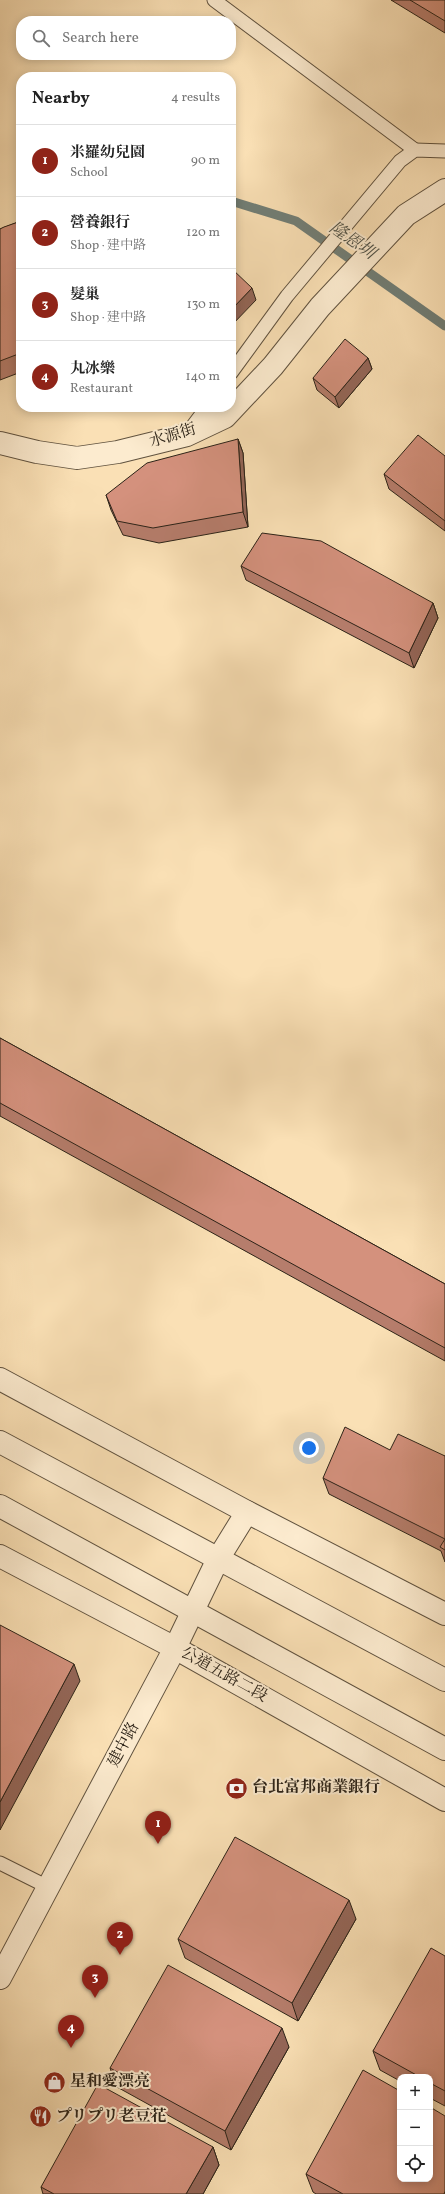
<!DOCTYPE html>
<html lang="en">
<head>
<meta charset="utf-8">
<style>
	:root { --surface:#fff; --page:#f2f2f2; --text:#222; --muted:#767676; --line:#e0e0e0; --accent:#8f2418 }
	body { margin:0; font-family:Vollkorn,"Noto Serif TC","Noto Serif JP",serif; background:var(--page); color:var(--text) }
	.controls { position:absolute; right:12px; bottom:12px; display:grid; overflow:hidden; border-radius:8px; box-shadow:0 2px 10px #0003 }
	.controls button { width:36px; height:36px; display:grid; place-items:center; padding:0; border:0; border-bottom:1px solid var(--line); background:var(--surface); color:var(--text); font:20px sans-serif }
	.you { position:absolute; left:309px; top:1448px; width:14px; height:14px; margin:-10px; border:3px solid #fff; border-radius:50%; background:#1a73e8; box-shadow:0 0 0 6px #1a73e833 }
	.badge { display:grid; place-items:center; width:26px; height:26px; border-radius:50%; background:var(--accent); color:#fff; font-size:13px; font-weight:700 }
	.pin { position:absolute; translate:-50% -33px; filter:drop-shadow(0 1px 2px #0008) }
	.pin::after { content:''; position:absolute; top:21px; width:14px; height:12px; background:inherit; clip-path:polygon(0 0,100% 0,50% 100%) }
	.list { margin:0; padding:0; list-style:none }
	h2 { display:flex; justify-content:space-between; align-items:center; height:52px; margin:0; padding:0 16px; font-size:17px }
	h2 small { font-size:13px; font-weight:400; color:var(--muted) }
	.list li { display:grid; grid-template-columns:26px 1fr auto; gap:12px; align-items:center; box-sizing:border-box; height:72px; padding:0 16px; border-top:1px solid var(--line) }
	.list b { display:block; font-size:15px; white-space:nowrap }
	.list p { margin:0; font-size:13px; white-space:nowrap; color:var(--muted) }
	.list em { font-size:13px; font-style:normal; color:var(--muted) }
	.icon { flex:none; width:22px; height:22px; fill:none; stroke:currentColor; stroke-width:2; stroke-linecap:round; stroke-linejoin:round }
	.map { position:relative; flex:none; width:445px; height:2194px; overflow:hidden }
	.search { position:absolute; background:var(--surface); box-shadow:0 2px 10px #0003; left:16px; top:16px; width:220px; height:44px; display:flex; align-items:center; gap:10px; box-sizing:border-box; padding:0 14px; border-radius:16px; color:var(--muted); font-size:15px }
	.panel { position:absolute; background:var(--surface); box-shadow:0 2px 10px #0003; left:16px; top:72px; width:220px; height:340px; border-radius:16px }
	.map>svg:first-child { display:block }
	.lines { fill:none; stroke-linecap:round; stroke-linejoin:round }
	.stream { stroke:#717e76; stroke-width:9 }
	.service-casing { stroke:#60523f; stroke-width:15 }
	.minor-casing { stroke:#60523f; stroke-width:24 }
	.tertiary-casing { stroke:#60523f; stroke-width:24 }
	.service { stroke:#fcebcf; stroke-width:13 }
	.minor { stroke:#fcebcf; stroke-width:22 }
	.tertiary { stroke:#fcebcf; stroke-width:22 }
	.wall { fill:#b67d6c; stroke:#2c2318 }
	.shaded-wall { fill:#946658; stroke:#2c2318 }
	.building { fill:#d4917d; stroke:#2c2318 }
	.labels { text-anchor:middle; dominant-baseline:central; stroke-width:4; stroke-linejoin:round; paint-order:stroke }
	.street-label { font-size:16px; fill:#2c2318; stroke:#fcebcf }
	.poi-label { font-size:16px; font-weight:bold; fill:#2c2318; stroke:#fcebcf; text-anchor:start }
	.water-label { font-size:17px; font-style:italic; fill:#4e5147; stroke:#fcebcf }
</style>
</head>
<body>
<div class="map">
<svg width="445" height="2194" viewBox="0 0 445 2194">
	<rect width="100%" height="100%" fill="#fae0b5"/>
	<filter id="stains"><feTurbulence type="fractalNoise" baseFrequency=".005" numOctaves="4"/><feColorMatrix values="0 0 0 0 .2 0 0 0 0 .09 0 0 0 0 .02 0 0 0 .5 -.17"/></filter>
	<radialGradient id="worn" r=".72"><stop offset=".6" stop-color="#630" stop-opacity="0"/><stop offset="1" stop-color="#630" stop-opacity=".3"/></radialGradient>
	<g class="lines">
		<path class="stream" d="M231 201 296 221 445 326"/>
		<defs>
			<g id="service">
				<path d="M214 0 415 150"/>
				<path d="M231 373 287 296 400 161 415 150 445 151"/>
				<path d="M189 431 207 407"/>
				<path d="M0 1863 48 1887"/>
			</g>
			<g id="minor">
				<path d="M0 443 37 452 77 458 118 452 187 435 225 417 273 366 320 307 406 215 445 190"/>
				<path d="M0 1978 175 1648 218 1559 247 1512"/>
			</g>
			<g id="tertiary">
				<path d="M0 1379 247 1512 445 1614"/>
				<path d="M0 1442 445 1680"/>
				<path d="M0 1506 445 1749"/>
				<path d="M0 1556 175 1648 445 1800"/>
			</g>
		</defs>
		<use href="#service" class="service-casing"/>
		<use href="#minor" class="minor-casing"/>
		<use href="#tertiary" class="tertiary-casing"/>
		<use href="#service" class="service"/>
		<use href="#minor" class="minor"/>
		<use href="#tertiary" class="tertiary"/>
	</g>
	<g class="wall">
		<path d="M391 0H445V33Z"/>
		<path d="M21 221V372L0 380V229Z"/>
		<path d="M368 358 372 369 339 408 317 390 313 378Z"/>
		<path d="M238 439 243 453 248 527 159 543 123 535 111 510 106 495Z"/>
		<path d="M445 456V531L389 489 384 474Z"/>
		<path d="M241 566 433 603 438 618 414 668 246 580Z"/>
		<path d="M0 1038 445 1284V1361L0 1116Z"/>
		<path d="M390 1450 445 1456V1562L441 1551 329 1494 323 1478Z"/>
		<path d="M356 1919 298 2021 185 1958 178 1939Z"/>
		<path d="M445 1956V2106L430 2098V2077H400V2081L380 2070 373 2051Z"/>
		<path d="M289 2047 231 2150 117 2087 110 2068Z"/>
		<path d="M213 2147 219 2165 203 2194H43L41 2187Z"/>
		<path d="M306 2174 445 2194H316L313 2192Z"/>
	</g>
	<g class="shaded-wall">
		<path d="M252 288 256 300 231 326V310Z"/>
		<path d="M368 358 372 369 339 408 335 397Z"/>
		<path d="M238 439 243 453 248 527 243 512Z"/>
		<path d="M433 603 438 618 414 668 409 653Z"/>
		<path d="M74 1664 80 1681 0 1830V1802Z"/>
		<path d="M349 1900 356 1919 298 2021 292 2003Z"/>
		<path d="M282 2028 289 2047 231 2150 225 2131Z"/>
		<path d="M213 2147 219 2165 203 2194H186Z"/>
	</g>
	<g class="building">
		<path d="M410 0H445V21Z"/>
		<path d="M21 221V353L0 361V229L4 227Z"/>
		<path d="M231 268 252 288 231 310Z"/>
		<path d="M345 339 368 358 335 397 313 378Z"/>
		<path d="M418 435 445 456V521L384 474Z"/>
		<path d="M238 439 243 512 153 528 117 521 106 495 147 463Z"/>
		<path d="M262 533 321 541 433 603 409 653 241 566Z"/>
		<path d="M0 1038 445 1284V1348L0 1103Z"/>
		<path d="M345 1427 390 1450 398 1434 445 1456V1550L440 1547 445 1539 323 1478Z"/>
		<path d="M0 1625 74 1664 0 1802Z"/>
		<path d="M235 1837 349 1900 292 2003 178 1939Z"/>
		<path d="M431 1948 445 1956V2091L430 2083V2077H420L373 2051Z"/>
		<path d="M168 1965 282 2028 225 2131 110 2068Z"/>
		<path d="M363 2070 400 2091V2179H430V2107L445 2116V2191L444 2194H343L306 2174Z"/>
		<path d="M98 2084 213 2147 186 2194H54L41 2187Z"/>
	</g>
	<defs>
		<symbol id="bank-disc" viewBox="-11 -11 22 22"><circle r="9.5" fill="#8f2418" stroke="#fcebcf"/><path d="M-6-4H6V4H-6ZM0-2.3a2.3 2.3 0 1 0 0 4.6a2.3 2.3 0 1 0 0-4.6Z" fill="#fff"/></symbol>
		<symbol id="shop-disc" viewBox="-11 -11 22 22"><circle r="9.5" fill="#8f2418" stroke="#fcebcf"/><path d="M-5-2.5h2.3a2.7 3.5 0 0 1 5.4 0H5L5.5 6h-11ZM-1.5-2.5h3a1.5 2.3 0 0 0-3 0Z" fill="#fff"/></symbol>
		<symbol id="restaurant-disc" viewBox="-11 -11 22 22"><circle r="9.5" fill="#8f2418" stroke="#fcebcf"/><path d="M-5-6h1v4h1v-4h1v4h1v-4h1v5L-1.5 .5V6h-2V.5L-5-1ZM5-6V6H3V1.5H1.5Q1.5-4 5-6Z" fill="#fff"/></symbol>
	</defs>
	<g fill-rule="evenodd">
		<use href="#bank-disc" x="224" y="1776" width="25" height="25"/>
		<use href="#shop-disc" x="42" y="2070" width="25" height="25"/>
		<use href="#restaurant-disc" x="28" y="2104" width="25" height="25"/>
	</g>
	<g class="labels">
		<g class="street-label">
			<text transform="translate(173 436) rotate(-17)">水源街</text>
			<text transform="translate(224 1675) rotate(29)">公道五路二段</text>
			<text transform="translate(124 1745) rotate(-62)">建中路</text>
		</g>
		<g class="poi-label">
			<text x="252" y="1788">台北富邦商業銀行</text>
			<text x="70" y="2082">星和愛漂亮</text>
			<text x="56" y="2117">プリプリ老豆花</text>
		</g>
		<g class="water-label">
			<text transform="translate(352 241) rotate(35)">隆恩圳</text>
		</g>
	</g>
	<rect width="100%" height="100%" filter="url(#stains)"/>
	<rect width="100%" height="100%" fill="url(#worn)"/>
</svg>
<div class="controls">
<button>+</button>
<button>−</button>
<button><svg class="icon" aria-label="locate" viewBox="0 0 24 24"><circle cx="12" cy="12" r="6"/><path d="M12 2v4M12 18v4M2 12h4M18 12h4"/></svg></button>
</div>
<div class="you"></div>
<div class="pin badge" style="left:158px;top:1844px">1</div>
<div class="pin badge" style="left:120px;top:1955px">2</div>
<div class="pin badge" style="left:95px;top:1998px">3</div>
<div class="pin badge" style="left:71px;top:2048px">4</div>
<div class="search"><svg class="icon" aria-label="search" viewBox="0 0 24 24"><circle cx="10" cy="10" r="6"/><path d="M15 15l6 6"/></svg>Search here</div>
<section class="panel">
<h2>Nearby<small>4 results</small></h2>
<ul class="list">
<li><span class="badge">1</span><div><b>米羅幼兒園</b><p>School</p></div><em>90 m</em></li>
<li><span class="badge">2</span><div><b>營養銀行</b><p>Shop · 建中路</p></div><em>120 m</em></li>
<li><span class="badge">3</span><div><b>髮巢</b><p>Shop · 建中路</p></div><em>130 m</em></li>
<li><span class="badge">4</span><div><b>丸冰樂</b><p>Restaurant</p></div><em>140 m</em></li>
</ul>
</section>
</div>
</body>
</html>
